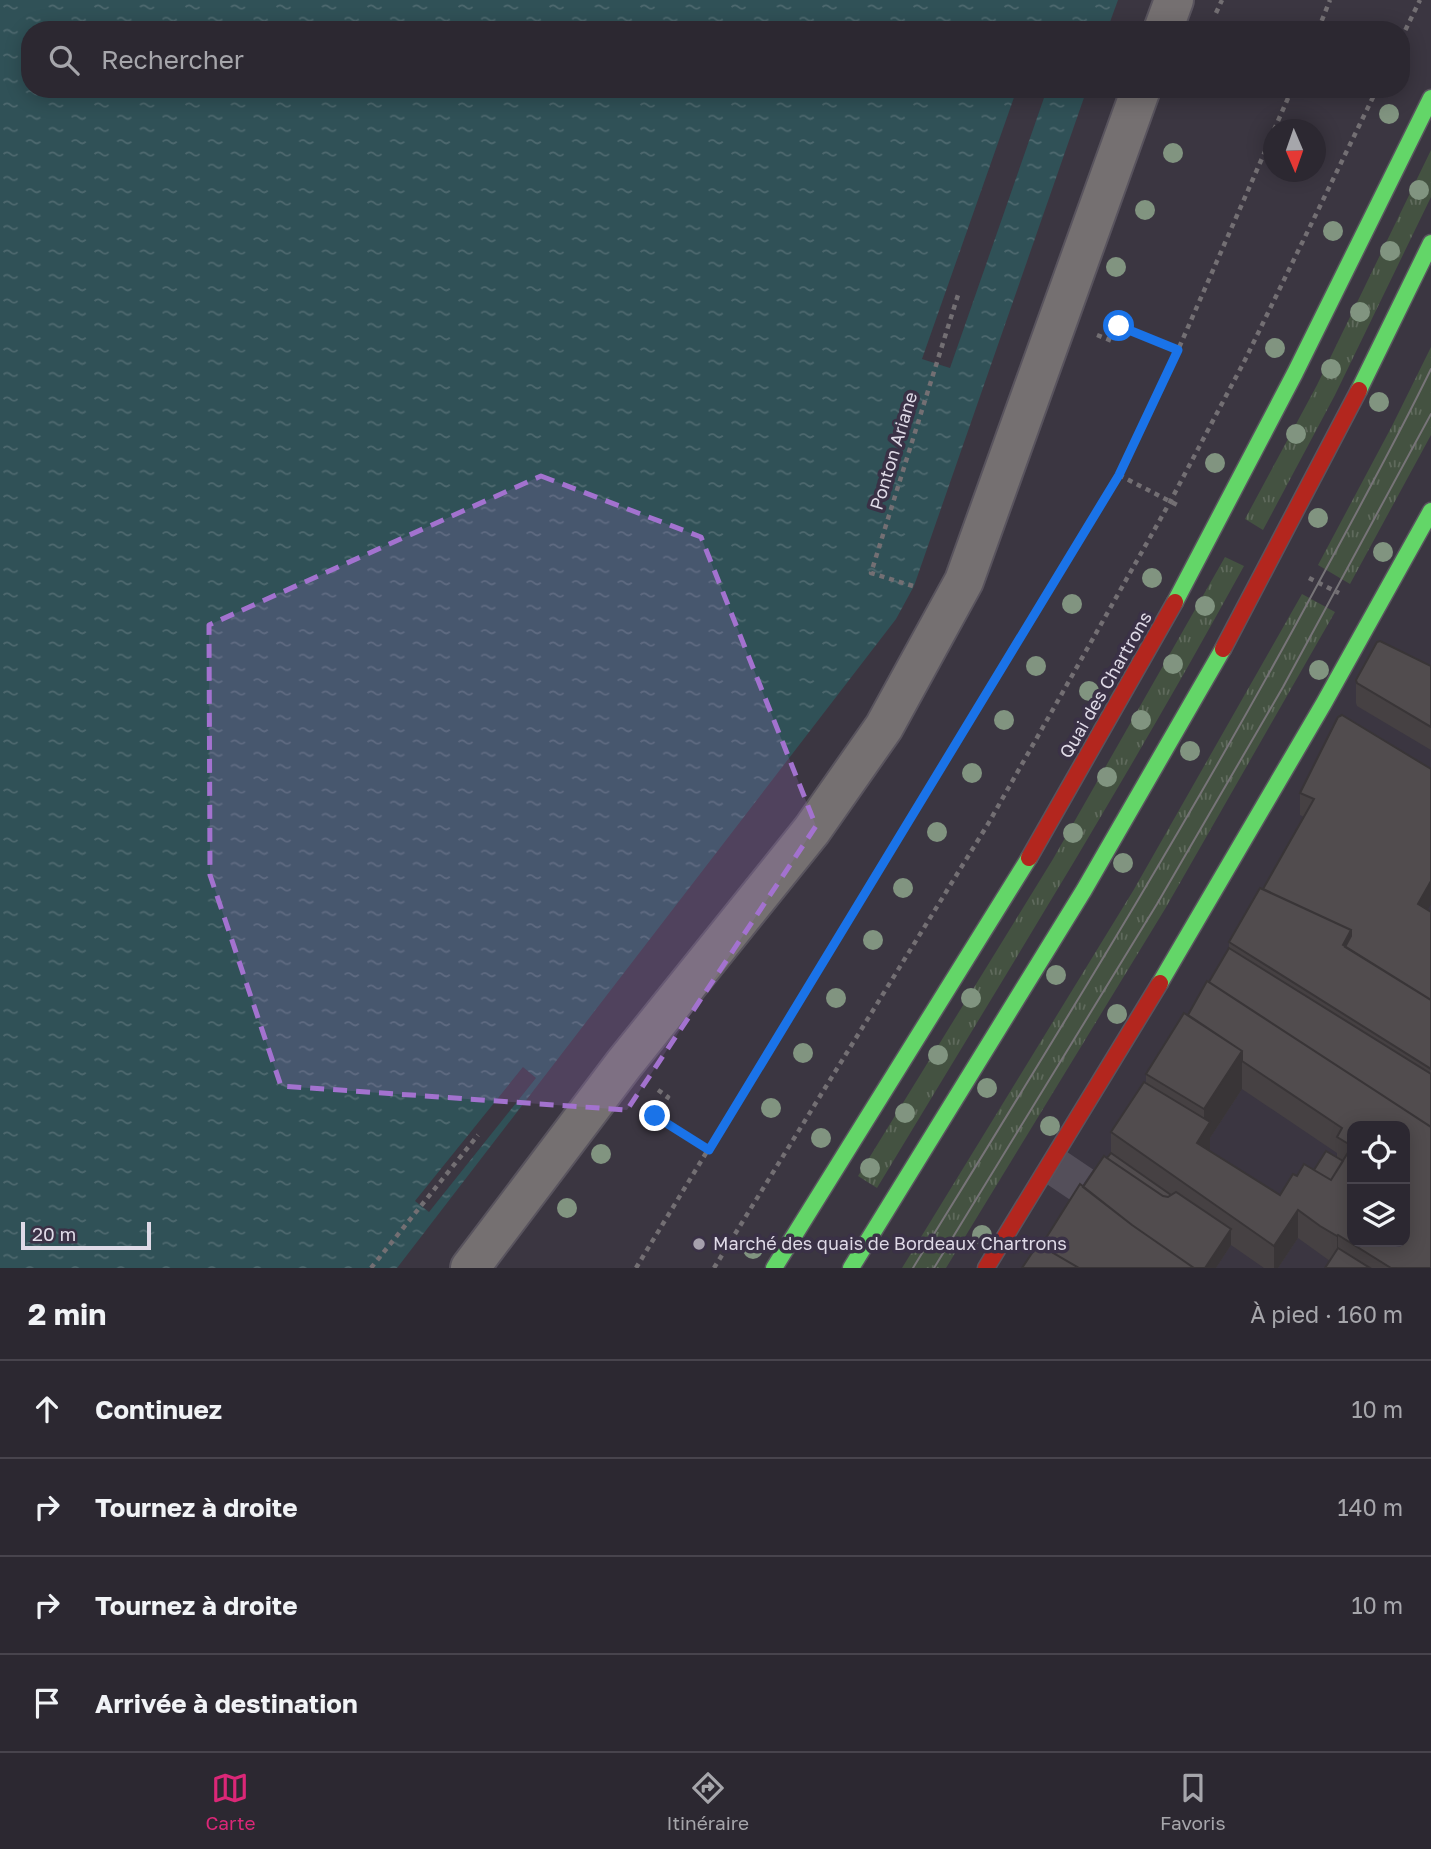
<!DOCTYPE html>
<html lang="fr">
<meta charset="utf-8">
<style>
body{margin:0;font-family:"Golos Text",sans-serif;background:#38343d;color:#f1f3f6}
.controls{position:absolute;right:21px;bottom:21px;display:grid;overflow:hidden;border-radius:14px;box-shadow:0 4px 18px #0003}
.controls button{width:63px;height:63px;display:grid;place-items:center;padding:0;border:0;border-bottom:2px solid #48444d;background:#2c2831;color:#f1f3f6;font:35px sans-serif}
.compass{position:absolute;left:1263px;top:119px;width:63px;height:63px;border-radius:50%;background:#2c2831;box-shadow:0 4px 18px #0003;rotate:178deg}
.scale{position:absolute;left:21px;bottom:18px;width:130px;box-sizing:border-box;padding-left:7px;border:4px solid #dfdae7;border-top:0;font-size:19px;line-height:24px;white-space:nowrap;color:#dfdae7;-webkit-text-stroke:5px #3a3146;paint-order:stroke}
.stop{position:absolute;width:21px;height:21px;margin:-16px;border:5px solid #1a73e8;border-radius:50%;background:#fff}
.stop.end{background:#1a73e8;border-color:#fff;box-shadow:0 2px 7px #0008}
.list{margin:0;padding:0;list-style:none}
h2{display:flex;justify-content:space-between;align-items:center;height:91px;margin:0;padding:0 28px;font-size:30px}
h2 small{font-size:23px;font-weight:400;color:#a6a6ab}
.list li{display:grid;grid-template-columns:46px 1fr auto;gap:21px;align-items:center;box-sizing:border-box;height:98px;padding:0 28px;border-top:2px solid #48444d}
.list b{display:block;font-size:26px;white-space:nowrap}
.list em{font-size:23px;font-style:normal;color:#a6a6ab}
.icon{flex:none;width:38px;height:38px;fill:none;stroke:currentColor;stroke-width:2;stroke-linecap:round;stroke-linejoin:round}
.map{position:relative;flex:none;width:1431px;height:1268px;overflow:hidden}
.search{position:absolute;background:#2c2831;box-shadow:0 4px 18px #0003;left:21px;right:21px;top:21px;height:77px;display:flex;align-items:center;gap:18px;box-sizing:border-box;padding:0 24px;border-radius:28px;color:#a6a6ab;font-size:26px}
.sheet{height:483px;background:#2c2831}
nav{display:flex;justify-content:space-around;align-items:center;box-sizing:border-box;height:98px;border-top:2px solid #48444d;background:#2c2831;font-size:19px;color:#a6a6ab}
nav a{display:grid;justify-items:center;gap:4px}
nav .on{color:#db2777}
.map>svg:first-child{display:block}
</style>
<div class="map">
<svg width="1431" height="1268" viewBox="0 0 1431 1268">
<defs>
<pattern id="grass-tufts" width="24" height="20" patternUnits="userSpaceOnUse" patternTransform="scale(1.75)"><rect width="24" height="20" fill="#445241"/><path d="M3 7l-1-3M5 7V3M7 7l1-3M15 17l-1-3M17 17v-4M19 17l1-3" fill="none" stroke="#5f6a5c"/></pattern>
<pattern id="water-ripples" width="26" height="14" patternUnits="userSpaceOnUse" patternTransform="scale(1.75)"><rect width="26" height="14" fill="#305157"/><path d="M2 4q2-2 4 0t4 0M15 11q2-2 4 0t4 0" fill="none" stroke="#4e696f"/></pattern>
</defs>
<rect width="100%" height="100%" fill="#3b3641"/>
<!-- grass -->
<path fill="url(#grass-tufts)" d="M1431,150V197L1335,395L1263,530L1245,519L1317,385Z
M1431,347V435L1350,584L1318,565L1392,426Z
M1225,557L1244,566C1128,778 1001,982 877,1188L858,1176L1053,859Z
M1302,594L1335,612L1165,909L946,1268H902L1133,891Z"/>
<!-- water -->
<path fill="url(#water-ripples)" d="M0,0H1118L1107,30H30V89H1087L914,586L896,619L397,1268H0Z"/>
<!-- pier -->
<path fill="#3b3641" d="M1017,89H1036L1046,92L950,368L922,359Z
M523,1067L536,1078L429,1212L415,1201Z"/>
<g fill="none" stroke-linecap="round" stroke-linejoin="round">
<!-- street-tunnel -->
<path stroke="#544f5a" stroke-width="38" stroke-dasharray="38 19" stroke-linecap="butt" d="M1051,1164L1205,1268"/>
<!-- street casing -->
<g stroke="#59545e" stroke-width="42">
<path id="street" d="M1163,30L1174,0
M470,1268L624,1064L812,830L884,727L964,581L1141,89"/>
</g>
<!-- fast casing -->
<g stroke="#59545e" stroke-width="19">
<path id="fast" d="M1359,390L1431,243
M1175,602L1295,373L1431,98
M1160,983L1324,703L1431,511
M774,1268L1029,858
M851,1268L1084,890L1223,649"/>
</g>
<!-- jam casing -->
<g stroke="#59545e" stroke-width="19">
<path id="jam" d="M1223,649L1359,390
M1029,858L1175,602
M986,1268L1160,983"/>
</g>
<!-- path -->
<path stroke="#736f73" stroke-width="4.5" stroke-dasharray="5 5" stroke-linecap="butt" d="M1216,13L1222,0
M1318,30L1330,0
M1401,39L1420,0
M1274,130L1292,89
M1097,335L1112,341L1119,326L1178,350
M1119,475L1179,506
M1309,578L1339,593
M913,586L871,573L958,295
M658,1090L668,1097L655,1116L709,1150
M371,1268L478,1135
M636,1268L1119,475L1178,350L1274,131
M714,1268L988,824L1060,697L1170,502L1245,360L1377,89"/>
<!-- street -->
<use href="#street" stroke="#757071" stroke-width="38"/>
<!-- fast -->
<use href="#fast" stroke="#63d668" stroke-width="16"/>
<!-- jam -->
<use href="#jam" stroke="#b3261e" stroke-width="16"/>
<!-- tram -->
<path stroke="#777478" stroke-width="2" d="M913,1268C1053,1041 1194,815 1320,580C1358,510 1396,441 1431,369
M934,1268L1157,904L1283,687L1431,414"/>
</g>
<!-- trees -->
<g fill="#819480">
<circle cx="1389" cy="114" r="10"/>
<circle cx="1173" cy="153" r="10"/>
<circle cx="1419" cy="190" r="10"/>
<circle cx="1145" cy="210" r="10"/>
<circle cx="1333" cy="231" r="10"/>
<circle cx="1390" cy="251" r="10"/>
<circle cx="1116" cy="267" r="10"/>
<circle cx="1360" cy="312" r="10"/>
<circle cx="1275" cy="348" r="10"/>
<circle cx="1331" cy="369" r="10"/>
<circle cx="1379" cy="402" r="10"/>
<circle cx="1296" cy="434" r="10"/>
<circle cx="1215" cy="463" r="10"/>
<circle cx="1318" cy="518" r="10"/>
<circle cx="1383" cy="552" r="10"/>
<circle cx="1152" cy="578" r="10"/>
<circle cx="1072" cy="604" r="10"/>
<circle cx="1205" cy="606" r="10"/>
<circle cx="1173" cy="664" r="10"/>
<circle cx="1036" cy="666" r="10"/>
<circle cx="1319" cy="670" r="10"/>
<circle cx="1089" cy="691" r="10"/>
<circle cx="1004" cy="720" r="10"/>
<circle cx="1141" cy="720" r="10"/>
<circle cx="1190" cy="751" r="10"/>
<circle cx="972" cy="773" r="10"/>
<circle cx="1107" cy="777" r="10"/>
<circle cx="937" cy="832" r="10"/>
<circle cx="1073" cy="833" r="10"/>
<circle cx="1123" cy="863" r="10"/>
<circle cx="903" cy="888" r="10"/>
<circle cx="873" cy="940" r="10"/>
<circle cx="1056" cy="975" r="10"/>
<circle cx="836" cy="998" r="10"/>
<circle cx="971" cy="998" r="10"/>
<circle cx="1117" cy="1014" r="10"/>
<circle cx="803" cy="1053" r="10"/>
<circle cx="938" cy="1055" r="10"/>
<circle cx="987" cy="1088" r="10"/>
<circle cx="771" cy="1108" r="10"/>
<circle cx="905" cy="1113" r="10"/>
<circle cx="1050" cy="1126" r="10"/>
<circle cx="821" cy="1138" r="10"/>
<circle cx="601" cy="1154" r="10"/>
<circle cx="870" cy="1168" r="10"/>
<circle cx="567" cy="1208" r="10"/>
<circle cx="982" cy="1235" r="10"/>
<circle cx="753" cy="1249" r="10"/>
</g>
<!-- wall -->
<path fill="#464143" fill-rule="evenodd" d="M1431,666V750L1357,706L1356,703V680Z
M1338,717L1428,910L1431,912V1268H1325L1330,1261L1298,1238L1278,1268H1264L1231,1245L1216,1268H1022L1041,1246L1083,1187L1111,1153V1132L1146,1083V1074L1188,1015L1209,982L1229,948V942L1263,889L1304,817L1300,815V793ZM1242,1089L1337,1153V1157L1314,1170L1297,1176L1280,1195L1210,1151V1138Z"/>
<!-- shaded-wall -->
<path fill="#393537" d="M1431,881V904L1418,927V904Z
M1351,930V956L1343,945Z
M1242,1051V1089L1210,1138V1151L1197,1143L1204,1132V1109Z
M1298,1210V1238L1278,1268H1274V1246Z
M1231,1229V1245L1216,1268H1205Z
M1338,1235V1264L1337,1265V1236Z"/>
<!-- building -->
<path fill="#514c4e" stroke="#393537" stroke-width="2" fill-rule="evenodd" d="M1380,641L1431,666V727L1357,683L1356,680L1377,642Z
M1342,715L1431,769V881L1418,904L1431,912V1000L1345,947L1351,936V930L1263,889L1314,799L1300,793L1338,717Z
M1260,888L1351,930L1343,945L1431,1000V1069L1229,942Z
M1229,948L1431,1074V1127L1209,982Z
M1207,981L1431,1127V1268H1391L1338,1235L1337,1236L1320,1226L1298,1210L1274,1246L1111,1132L1144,1082L1210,1122L1197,1143L1280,1195L1293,1174L1297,1176L1304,1164L1331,1180L1352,1146L1337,1137L1342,1128L1242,1061V1051L1188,1015ZM1352,1126H1405V1242H1352Z
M1184,1013L1242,1051L1204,1109L1146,1074Z
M1326,1151L1343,1161L1331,1180L1314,1170Z
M1111,1153L1171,1195L1168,1197L1163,1196L1107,1158Z
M1104,1156L1163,1196L1168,1197L1176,1192L1231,1229L1205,1268H1194L1132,1225L1083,1187Z
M1080,1184L1132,1225L1194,1268H1079L1041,1246Z
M1038,1244L1079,1268H1022Z
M1338,1248L1370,1268H1325Z"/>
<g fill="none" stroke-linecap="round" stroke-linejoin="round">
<!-- route -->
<path stroke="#1a73e8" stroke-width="9" d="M655,1116L709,1150L1119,475L1178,350L1119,326"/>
</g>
<!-- marked area -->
<path fill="#a372cf" fill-opacity="0.2" stroke="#a372cf" stroke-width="5" stroke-dasharray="14 9" stroke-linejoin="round" d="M541,476L701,537L816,826L627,1110L281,1086L210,875L209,625Z"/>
<!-- markers -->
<circle fill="#a6a1ad" stroke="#3a3146" stroke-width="2.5" cx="699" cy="1244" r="7"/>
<g text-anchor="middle" stroke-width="7" stroke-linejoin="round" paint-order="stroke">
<!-- street labels -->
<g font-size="18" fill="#dfdae7" stroke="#3a3146">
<text transform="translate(894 451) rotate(-73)" y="6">Ponton Ariane</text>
<text transform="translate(1106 685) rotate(-60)" y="6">Quai des Chartrons</text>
</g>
<!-- poi labels -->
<g font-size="18" fill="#dfdae7" stroke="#3a3146" text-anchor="start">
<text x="713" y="1250">Marché des quais de Bordeaux Chartrons</text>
</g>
</g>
</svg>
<div class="controls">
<button><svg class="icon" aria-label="locate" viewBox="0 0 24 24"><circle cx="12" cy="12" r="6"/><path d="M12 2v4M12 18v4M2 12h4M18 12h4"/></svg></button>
<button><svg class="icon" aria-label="layers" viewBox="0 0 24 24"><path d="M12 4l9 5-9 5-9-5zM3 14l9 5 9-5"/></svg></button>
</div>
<svg class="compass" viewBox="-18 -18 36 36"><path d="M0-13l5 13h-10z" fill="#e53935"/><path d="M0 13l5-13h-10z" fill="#a6a6ab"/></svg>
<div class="scale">20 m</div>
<div class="stop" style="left:1119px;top:326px"></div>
<div class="stop end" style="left:655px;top:1116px"></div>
<div class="search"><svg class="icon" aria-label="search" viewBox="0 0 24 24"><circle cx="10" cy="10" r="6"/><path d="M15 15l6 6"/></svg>Rechercher</div>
</div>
<section class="sheet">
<h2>2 min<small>À pied · 160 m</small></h2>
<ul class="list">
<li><svg class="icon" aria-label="ahead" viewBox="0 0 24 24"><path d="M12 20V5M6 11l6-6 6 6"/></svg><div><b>Continuez</b></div><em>10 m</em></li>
<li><svg class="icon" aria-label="right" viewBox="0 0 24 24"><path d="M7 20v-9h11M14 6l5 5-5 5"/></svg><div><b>Tournez à droite</b></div><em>140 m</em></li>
<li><svg class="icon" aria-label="right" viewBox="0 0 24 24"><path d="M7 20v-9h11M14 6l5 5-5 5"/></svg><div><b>Tournez à droite</b></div><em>10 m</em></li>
<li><svg class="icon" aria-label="arrive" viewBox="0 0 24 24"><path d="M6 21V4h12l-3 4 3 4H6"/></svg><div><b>Arrivée à destination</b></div></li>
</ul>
</section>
<nav>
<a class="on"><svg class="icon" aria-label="map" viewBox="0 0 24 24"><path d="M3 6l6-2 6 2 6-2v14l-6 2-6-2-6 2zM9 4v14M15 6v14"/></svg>Carte</a>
<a><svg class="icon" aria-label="directions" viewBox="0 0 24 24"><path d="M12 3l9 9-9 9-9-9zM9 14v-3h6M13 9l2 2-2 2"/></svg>Itinéraire</a>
<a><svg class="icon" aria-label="saved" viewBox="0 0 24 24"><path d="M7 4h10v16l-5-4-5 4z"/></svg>Favoris</a>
</nav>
